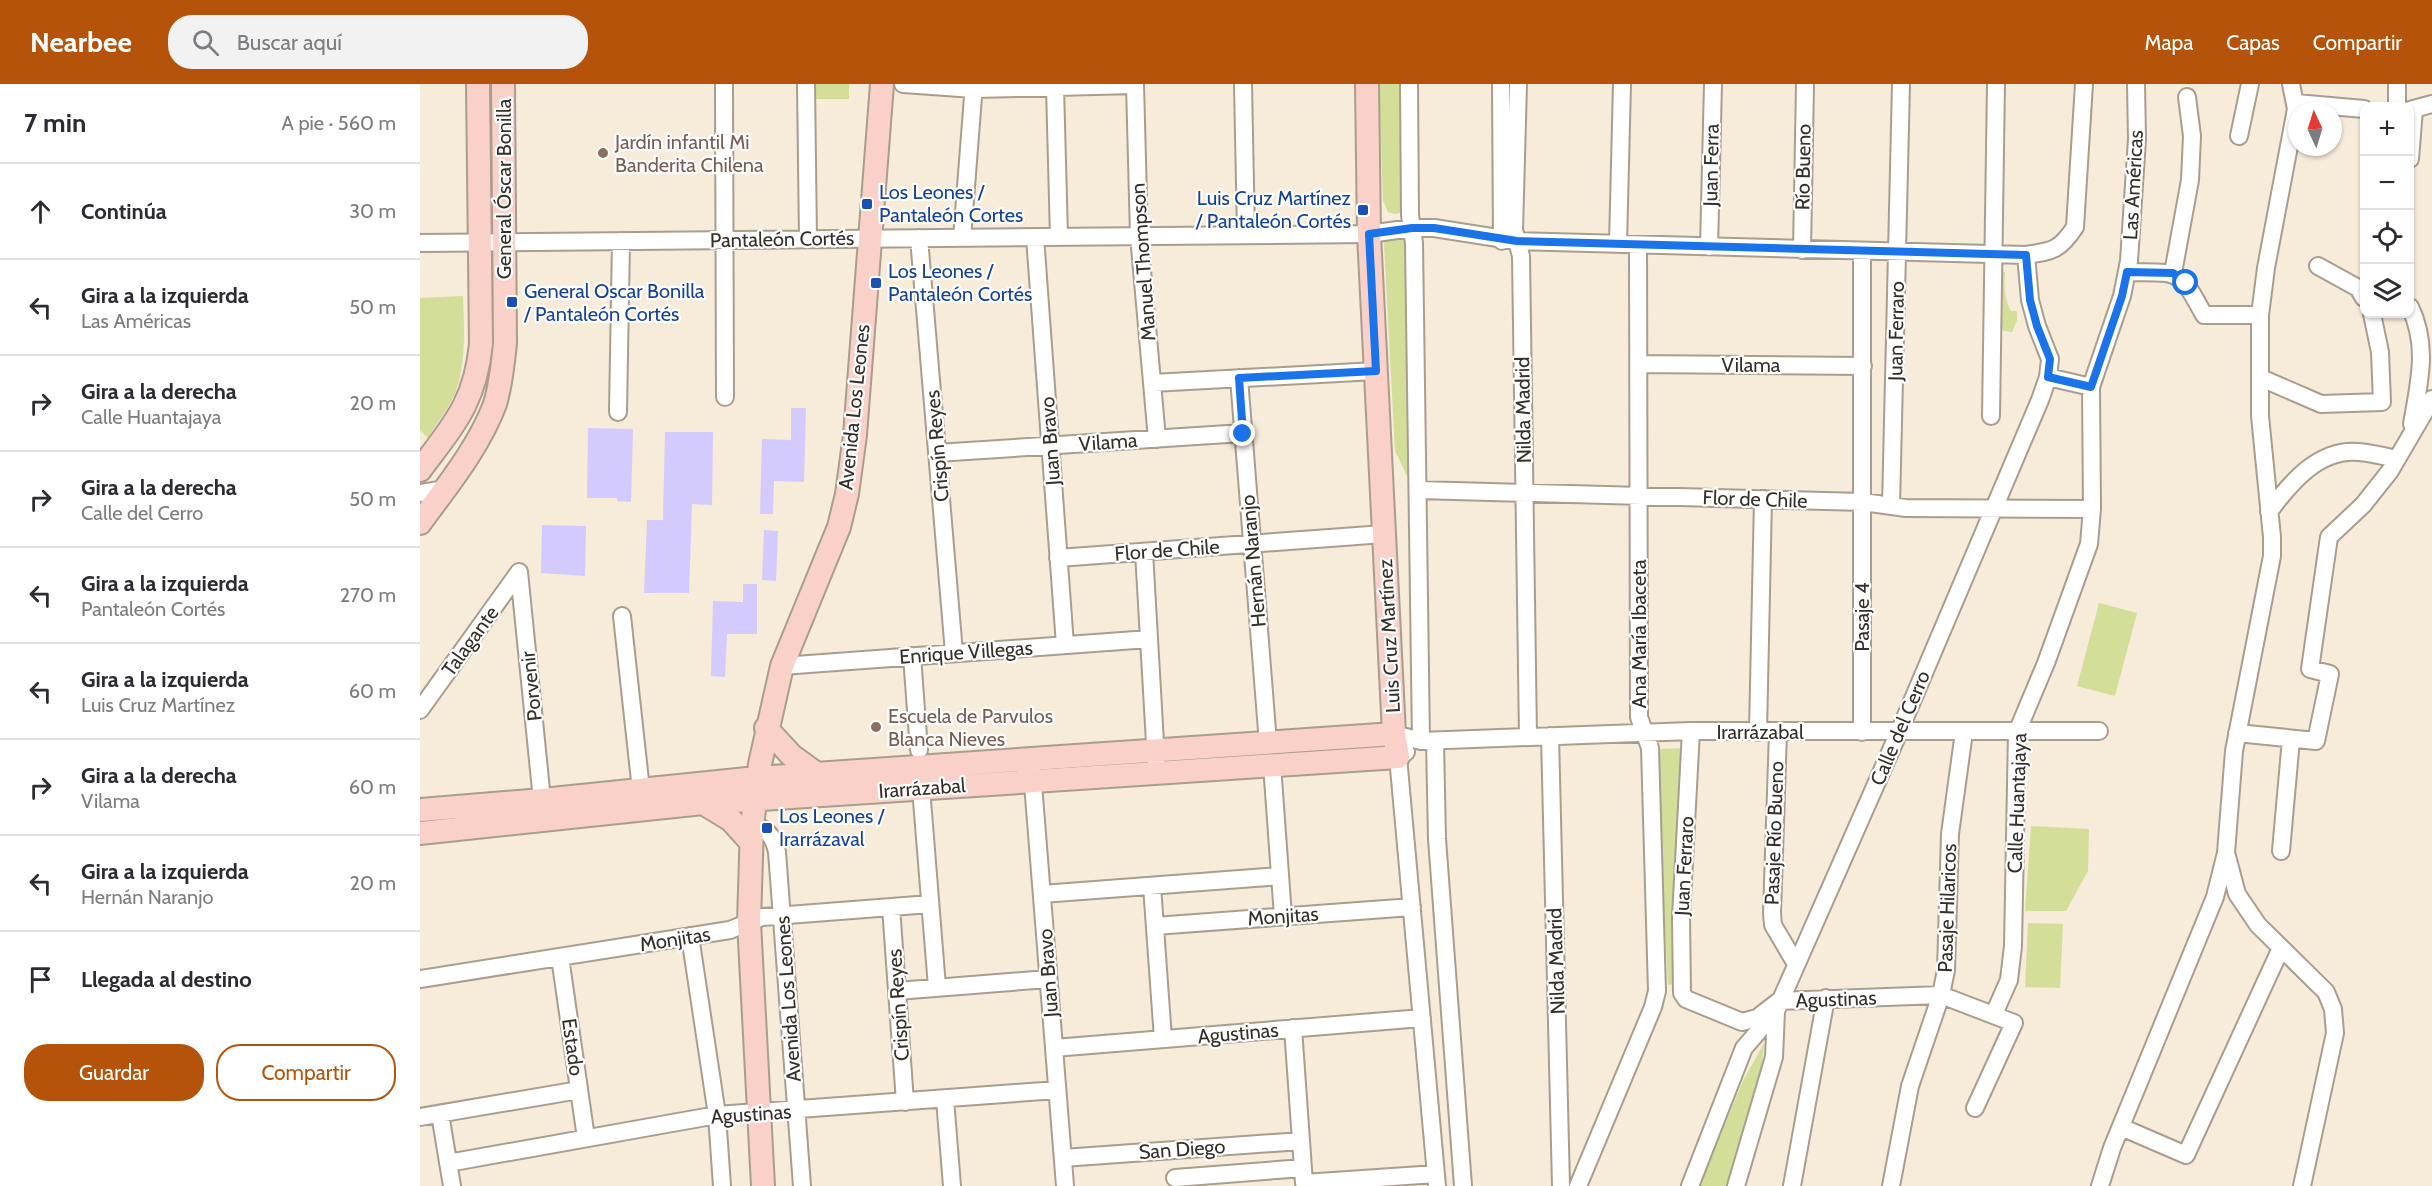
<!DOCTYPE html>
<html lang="es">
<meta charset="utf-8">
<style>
body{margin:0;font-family:Cabin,sans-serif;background:#f2f2f3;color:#2b2b33}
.controls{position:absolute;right:18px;top:18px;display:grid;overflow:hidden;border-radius:12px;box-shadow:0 2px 4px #0004}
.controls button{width:54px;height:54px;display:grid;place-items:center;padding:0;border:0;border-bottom:2px solid #e1e1e2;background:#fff;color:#2b2b33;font:30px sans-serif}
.compass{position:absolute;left:1868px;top:18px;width:54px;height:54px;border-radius:50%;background:#fff;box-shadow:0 2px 4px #0004;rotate:356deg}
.stop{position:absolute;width:18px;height:18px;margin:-14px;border:4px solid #1a73e8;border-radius:50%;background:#fff}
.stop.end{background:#1a73e8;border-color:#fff;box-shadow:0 2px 6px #0008}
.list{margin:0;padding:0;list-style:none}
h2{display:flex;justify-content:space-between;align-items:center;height:78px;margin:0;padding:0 24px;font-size:26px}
h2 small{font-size:20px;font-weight:400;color:#7c7c81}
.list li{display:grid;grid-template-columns:39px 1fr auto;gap:18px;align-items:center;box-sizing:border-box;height:96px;padding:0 24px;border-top:2px solid #e1e1e2}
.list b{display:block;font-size:22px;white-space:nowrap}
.list p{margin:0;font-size:20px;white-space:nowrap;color:#7c7c81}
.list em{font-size:20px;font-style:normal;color:#7c7c81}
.actions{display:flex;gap:12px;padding:18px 24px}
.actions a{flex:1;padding:14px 0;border:2px solid #b45309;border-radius:24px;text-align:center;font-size:21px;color:#b45309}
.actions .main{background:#b45309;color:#fff}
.icon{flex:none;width:33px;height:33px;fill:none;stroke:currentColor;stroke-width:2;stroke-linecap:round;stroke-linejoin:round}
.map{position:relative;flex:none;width:2012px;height:1102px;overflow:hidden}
header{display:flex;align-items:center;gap:36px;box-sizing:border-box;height:84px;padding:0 30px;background:#b45309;color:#fff}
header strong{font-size:28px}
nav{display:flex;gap:33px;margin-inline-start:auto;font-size:21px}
.search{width:420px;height:54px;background:#f2f2f3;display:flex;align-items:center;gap:15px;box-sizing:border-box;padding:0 21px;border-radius:24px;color:#7c7c81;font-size:22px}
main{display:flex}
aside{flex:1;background:#fff}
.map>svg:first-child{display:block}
</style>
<header>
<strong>Nearbee</strong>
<div class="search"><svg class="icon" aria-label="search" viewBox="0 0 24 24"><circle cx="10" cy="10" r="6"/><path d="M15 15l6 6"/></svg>Buscar aquí</div>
<nav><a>Mapa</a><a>Capas</a><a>Compartir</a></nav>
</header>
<main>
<aside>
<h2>7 min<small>A pie · 560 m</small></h2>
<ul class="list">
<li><svg class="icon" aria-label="ahead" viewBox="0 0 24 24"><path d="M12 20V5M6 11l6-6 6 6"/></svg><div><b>Continúa</b></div><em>30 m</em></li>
<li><svg class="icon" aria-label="left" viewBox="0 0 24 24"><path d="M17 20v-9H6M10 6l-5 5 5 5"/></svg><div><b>Gira a la izquierda</b><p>Las Américas</p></div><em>50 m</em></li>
<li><svg class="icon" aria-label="right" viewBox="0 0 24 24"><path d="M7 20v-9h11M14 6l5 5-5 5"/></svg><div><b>Gira a la derecha</b><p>Calle Huantajaya</p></div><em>20 m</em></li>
<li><svg class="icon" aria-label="right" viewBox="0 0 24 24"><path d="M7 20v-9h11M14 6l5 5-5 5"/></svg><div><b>Gira a la derecha</b><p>Calle del Cerro</p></div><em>50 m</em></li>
<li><svg class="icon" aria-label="left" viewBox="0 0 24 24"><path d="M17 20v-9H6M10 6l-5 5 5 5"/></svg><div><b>Gira a la izquierda</b><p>Pantaleón Cortés</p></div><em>270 m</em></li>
<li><svg class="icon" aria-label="left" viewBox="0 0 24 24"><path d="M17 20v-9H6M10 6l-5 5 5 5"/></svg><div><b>Gira a la izquierda</b><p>Luis Cruz Martínez</p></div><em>60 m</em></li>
<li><svg class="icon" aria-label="right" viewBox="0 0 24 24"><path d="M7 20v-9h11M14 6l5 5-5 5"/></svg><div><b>Gira a la derecha</b><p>Vilama</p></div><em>60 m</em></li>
<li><svg class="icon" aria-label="left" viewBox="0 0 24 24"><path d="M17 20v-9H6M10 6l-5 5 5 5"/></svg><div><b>Gira a la izquierda</b><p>Hernán Naranjo</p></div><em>20 m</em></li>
<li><svg class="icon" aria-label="arrive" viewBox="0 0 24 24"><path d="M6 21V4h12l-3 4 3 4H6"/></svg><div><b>Llegada al destino</b></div></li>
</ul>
<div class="actions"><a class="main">Guardar</a><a>Compartir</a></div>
</aside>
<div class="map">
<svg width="2012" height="1102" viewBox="0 0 2012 1102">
<rect width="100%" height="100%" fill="#f7ebda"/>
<!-- green -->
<path fill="#d3de99" d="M392,0H429V15H392Z
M959,0H981L983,128L975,130L968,128L963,116Z
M982,148L986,156L988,394L975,367L964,160L967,153Z
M1579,188H1585C1584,201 1584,215 1591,227H1597V236L1592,248L1578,246Z
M43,212C44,244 47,284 33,314C26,328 15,341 8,354L0,346V214Z
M1679,519L1717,529L1695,612L1657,602Z
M1262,664L1253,900L1248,901L1239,728L1240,665Z
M1611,742L1669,745L1668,787L1646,827H1605Z
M1608,839L1643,840L1640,904L1605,903Z
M1344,959L1342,980L1307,1102H1279L1323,997Z"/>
<!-- building -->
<path fill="#d3cbfe" d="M371,324H386L384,398L354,397L353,430H340L342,355L371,356Z
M168,344L213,345L211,418L197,417V414H167Z
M245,348H293L292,421L272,420L269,509H224L227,436H243Z
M122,441L166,442L165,492L121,489Z
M344,446L358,447L356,497L342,496Z
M323,500H337V550H307L305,593L291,592L293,517L323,518Z"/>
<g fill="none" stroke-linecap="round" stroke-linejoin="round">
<!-- street casing -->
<g stroke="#a99d8e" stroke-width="20">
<path id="street" d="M304,0L305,313
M386,0L388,155
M483,0L554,5L715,1
M715,0L719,152L737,355
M823,0L826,151
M989,0L990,131L994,159L1001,657
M1081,0L1082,157
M1098,0L1094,146L1101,172L1108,653
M1977,0V22
M635,3L639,153
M1876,19L1944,25
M1990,26L2012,20
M1819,52L1830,0
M1990,75L1994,25
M615,153L645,561
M499,154L534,569
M542,154L554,0
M0,159L949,150L992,144H1014L1097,157L1606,171C1633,167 1640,166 1655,143L1664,0
M1198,160L1202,0
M1289,163L1293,0
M1382,166L1385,0
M1898,182L1938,204L1944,214
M1707,188C1760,189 1758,183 1784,231H1840
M1753,189L1770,96L1772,52L1767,13
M1990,223C2009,262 1999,299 1992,340
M1219,280L1443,282
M819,294L848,659
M1841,294L1901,320L1962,318L1960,268L1952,230
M732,299L956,287
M1671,303L1702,212L1709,177L1717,55L1716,0
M198,328L201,157
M1571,332L1576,0
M517,369L823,349
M998,406L1443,418L1486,424L1672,425
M0,409L25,405
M1471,422L1481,0
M1849,428C1870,399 1899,364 1939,368C1951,369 1964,372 1976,375
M724,468L736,676
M638,474L964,450
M99,488L122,716
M202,532L221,706
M492,572L499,666
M362,582L729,555
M0,626L99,488
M1271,647L1261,833L1262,909L1266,915L1322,938L1337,934L1359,917L1521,911L1594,939L1555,1024
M1338,648L1343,415
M1358,648L1352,829L1353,841L1376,880
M1442,648V167
M1817,649L1896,657L1910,590L1890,585L1909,453L1943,421L1970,387L2012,315
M974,650L1001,657L1271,647H1679
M1130,652L1141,1102
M1015,657L1017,755L1043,1102
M986,668L978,673L1017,1102
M852,681L863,832
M612,687L645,1102
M501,704L517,903
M332,741C347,744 354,753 357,768L382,1102
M1861,767L1871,655
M1807,772L1817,810L1838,841L1906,908L1913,925L1915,949L1882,1102
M732,802L743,955
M622,810L860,792
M471,823L485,1018
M735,842L992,823
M270,852L297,1031L302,1102
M140,873L166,1054
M0,895L310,846L342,833L510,820
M477,907L628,895
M1574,930L1589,896L1593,862L1597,648L1626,579L1669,460L1672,425L1671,303L1628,293
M873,944L884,1099L1016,1090
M634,964L1002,934
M525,1015L532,1102
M20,1030L32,1102
M0,1033L159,1006
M1701,1043L1766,1071L1861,864
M643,1074L881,1057
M28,1079L297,1031L637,1006
M755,1094L883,1084
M1158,1102L1233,923L1237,907L1230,664L1219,633L1218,161
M1270,1102L1324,964L1356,927L1479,648L1620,316L1628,293L1630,275L1617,242L1610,216L1606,171
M1316,1102L1354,973L1356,927
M1372,1102L1406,914
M1471,1102L1490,1002L1521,911L1526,886L1530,750L1544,648
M1680,1102L1692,1064L1795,813L1806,769L1814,667L1852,472V453L1840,332V231L1846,184L1876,25L1871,0"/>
</g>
<!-- secondary casing -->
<g stroke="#a99d8e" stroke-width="26">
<path id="secondary" d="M0,386C34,340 55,319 61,260L58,0
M0,439C27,402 59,363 75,320C81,300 83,280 85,259L83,0
M346,644L372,672L397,690
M283,719L311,736L330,757
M0,726L122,716L337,694L974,650
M0,749L283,719L978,673L974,650L949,150L947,0
M343,1102L329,838L332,741L340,680L362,582L419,443L427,410L435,351L462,0"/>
</g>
<!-- street -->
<use href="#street" stroke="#fff" stroke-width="16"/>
<!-- secondary -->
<use href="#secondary" stroke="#fad1c8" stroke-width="22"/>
</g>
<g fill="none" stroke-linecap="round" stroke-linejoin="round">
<!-- route -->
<path stroke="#1a73e8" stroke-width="8" d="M823,350L819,294L956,287L949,150L992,144H1014L1097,157L1606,171L1610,216L1617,242L1630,275L1628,293L1671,303L1702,212L1707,188L1753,189L1766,199"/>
</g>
<!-- markers -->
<g fill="#8d6e63" stroke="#fff" stroke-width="2">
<circle cx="183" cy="69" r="6"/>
<circle cx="456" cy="643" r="6"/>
</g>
<g fill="#1a4fb4" stroke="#fff" stroke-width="2">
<rect x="441" y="114" width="12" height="12" rx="3"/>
<rect x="937" y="120" width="12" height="12" rx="3"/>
<rect x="450" y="193" width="12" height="12" rx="3"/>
<rect x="86" y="212" width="12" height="12" rx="3"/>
<rect x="341" y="738" width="12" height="12" rx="3"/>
</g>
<g text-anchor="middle" stroke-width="4.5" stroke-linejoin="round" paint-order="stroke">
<!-- education labels -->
<g font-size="20" fill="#785e54" stroke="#fff" text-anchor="start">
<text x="195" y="65">Jardín infantil Mi<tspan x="195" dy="23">Banderita Chilena</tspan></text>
<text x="468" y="639">Escuela de Parvulos<tspan x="468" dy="23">Blanca Nieves</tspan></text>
</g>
<!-- street labels -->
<g font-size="20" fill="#342f29" stroke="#fff">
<text transform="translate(1291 81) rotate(-89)" y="7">Juan Ferra</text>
<text transform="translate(1383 83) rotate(-89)" y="7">Río Bueno</text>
<text transform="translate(1713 101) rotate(-87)" y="7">Las Américas</text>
<text transform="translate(84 105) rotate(-90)" y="7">General Óscar Bonilla</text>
<text transform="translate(362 155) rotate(-1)" y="7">Pantaleón Cortés</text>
<text transform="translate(723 178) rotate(-94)" y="7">Manuel Thompson</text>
<text transform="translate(1476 247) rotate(-89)" y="7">Juan Ferraro</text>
<text x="1331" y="288">Vilama</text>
<text transform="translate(434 323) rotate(-84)" y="7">Avenida Los Leones</text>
<text transform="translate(1103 326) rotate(-91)" y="7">Nilda Madrid</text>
<text transform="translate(630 357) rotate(-94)" y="7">Juan Bravo</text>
<text transform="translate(688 358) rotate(-4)" y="7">Vilama</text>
<text transform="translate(517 362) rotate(-95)" y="7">Crispín Reyes</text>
<text transform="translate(1335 415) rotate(2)" y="7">Flor de Chile</text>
<text transform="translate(747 466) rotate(-4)" y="7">Flor de Chile</text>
<text transform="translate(833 477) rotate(-95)" y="7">Hernán Naranjo</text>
<text transform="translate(1442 533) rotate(-90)" y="7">Pasaje 4</text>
<text transform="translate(1219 550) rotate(-90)" y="7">Ana María Ibaceta</text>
<text transform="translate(969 552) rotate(-93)" y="7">Luis Cruz Martínez</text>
<text transform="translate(50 557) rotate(-54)" y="7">Talagante</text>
<text transform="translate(546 568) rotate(-4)" y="7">Enrique Villegas</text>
<text transform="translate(111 602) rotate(-96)" y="7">Porvenir</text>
<text transform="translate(1480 644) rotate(-67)" y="7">Calle del Cerro</text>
<text x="1340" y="655">Irarrázabal</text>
<text transform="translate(502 704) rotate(-4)" y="7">Irarrázabal</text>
<text transform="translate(1597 719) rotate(-88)" y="7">Calle Huantajaya</text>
<text transform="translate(1354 749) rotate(-88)" y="7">Pasaje Río Bueno</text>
<text transform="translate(1264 782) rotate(-87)" y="7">Juan Ferraro</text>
<text transform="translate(1527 824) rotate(-88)" y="7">Pasaje Hilaricos</text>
<text transform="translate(863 832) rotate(-4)" y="7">Monjitas</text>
<text transform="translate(255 855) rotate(-9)" y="7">Monjitas</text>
<text transform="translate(1136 877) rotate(-92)" y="7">Nilda Madrid</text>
<text transform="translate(628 889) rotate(-94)" y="7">Juan Bravo</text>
<text transform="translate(368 915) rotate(-94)" y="7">Avenida Los Leones</text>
<text transform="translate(1416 915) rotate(-2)" y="7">Agustinas</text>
<text transform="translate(478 921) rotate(-94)" y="7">Crispín Reyes</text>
<text transform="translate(818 949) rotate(-5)" y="7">Agustinas</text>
<text transform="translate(153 963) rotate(82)" y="7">Estado</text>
<text transform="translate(331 1030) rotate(-4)" y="7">Agustinas</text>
<text transform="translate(762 1065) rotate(-4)" y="7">San Diego</text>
</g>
<!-- transit labels -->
<g font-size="20" fill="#164399" stroke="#fff" text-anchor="start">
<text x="459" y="115">Los Leones /<tspan x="459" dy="23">Pantaleón Cortes</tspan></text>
<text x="931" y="121" text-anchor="end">Luis Cruz Martínez<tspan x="931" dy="23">/ Pantaleón Cortés</tspan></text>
<text x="468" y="194">Los Leones /<tspan x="468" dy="23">Pantaleón Cortés</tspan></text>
<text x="104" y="214">General Oscar Bonilla<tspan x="104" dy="23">/ Pantaleón Cortés</tspan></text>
<text x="359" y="739">Los Leones /<tspan x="359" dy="23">Irarrázaval</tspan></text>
</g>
</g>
</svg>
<div class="controls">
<button>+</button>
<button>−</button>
<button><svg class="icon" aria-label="locate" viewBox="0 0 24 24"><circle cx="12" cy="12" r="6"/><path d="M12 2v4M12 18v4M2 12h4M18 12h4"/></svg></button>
<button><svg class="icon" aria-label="layers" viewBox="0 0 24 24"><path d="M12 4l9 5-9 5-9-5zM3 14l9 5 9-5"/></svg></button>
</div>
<svg class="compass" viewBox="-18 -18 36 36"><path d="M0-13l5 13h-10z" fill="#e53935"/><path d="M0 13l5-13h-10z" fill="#7c7c81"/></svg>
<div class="stop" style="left:1766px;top:199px"></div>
<div class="stop end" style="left:823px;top:350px"></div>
</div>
</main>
